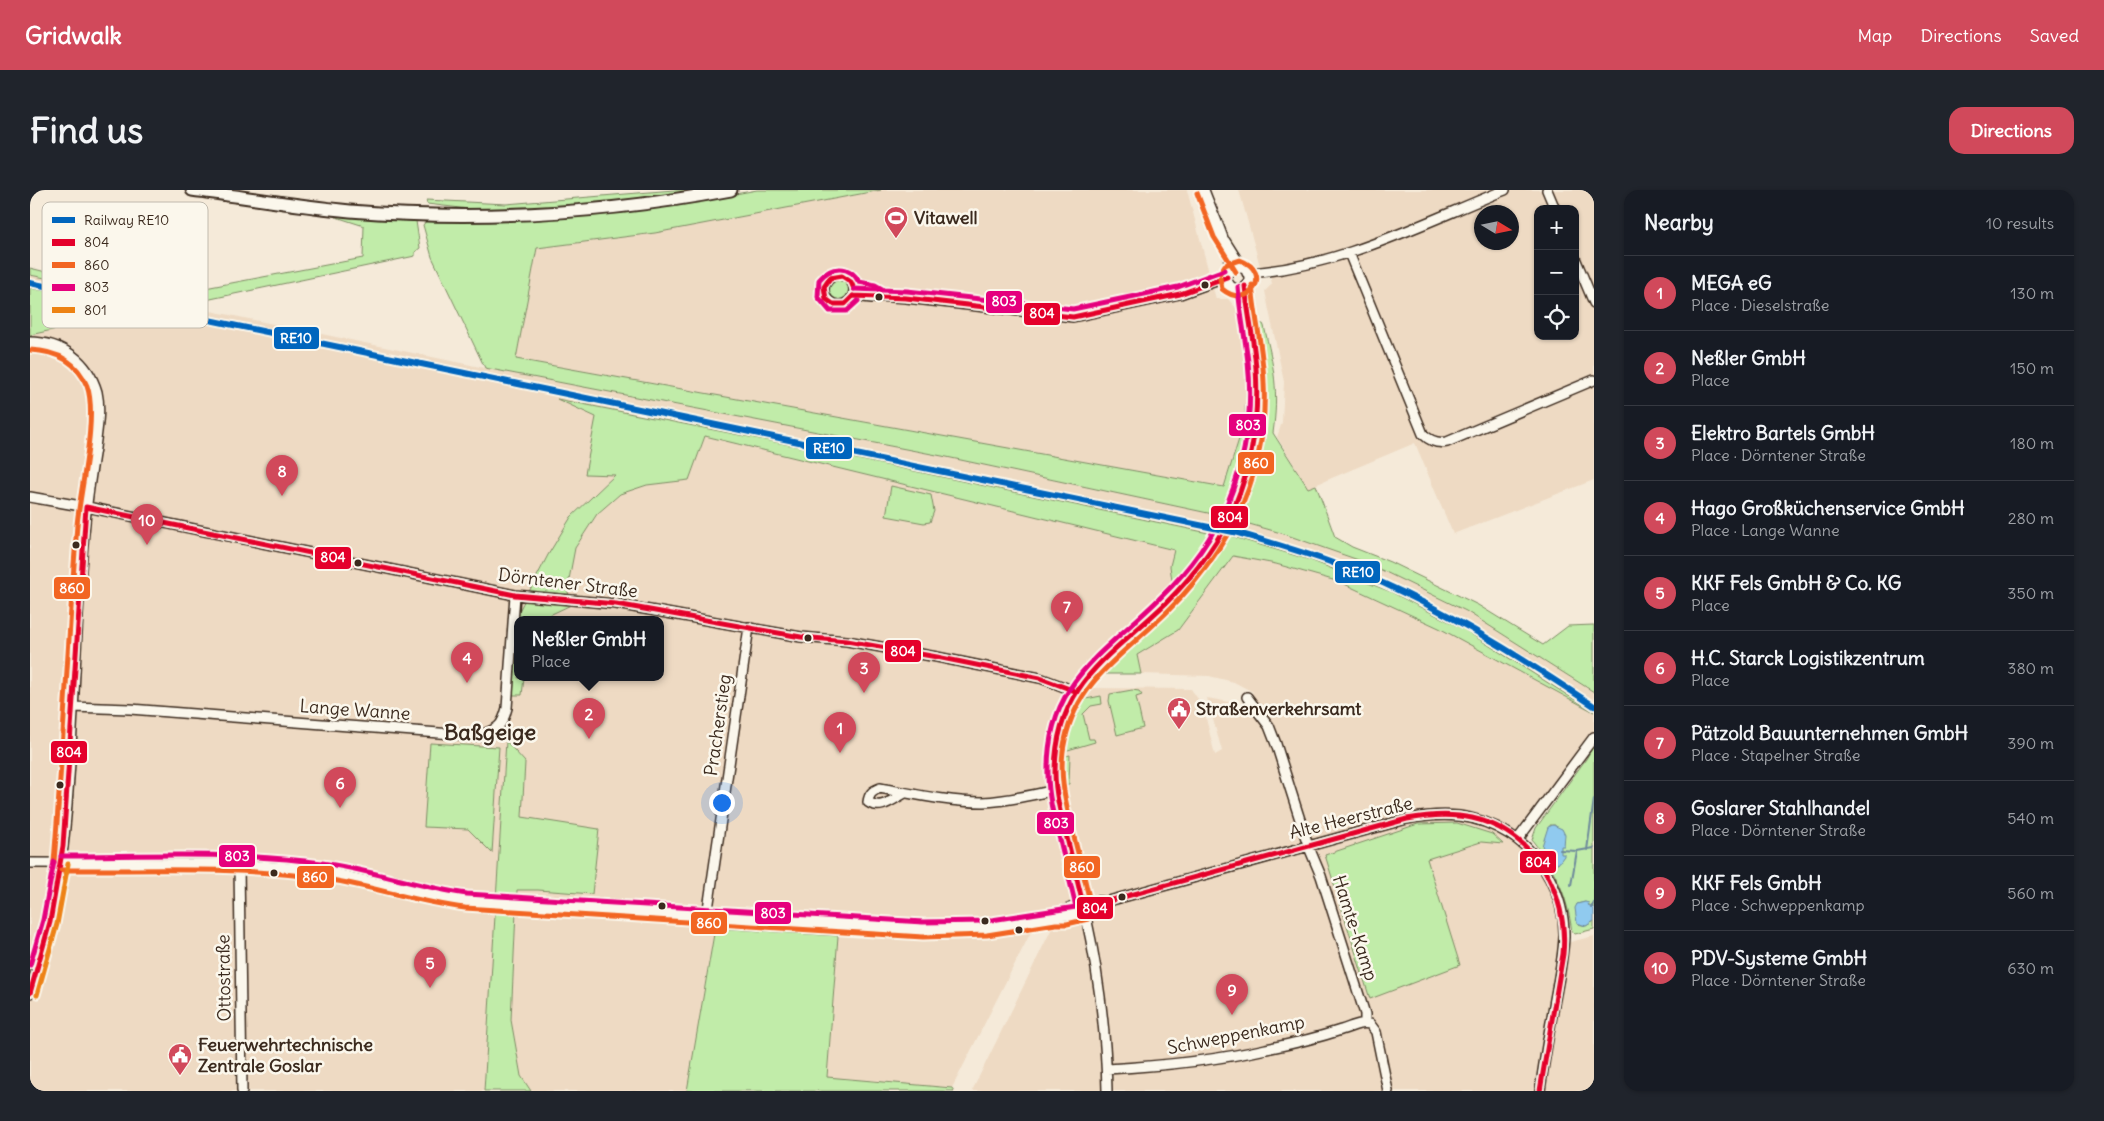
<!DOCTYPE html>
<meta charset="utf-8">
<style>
body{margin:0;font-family:Delius,sans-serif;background:#20242c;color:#f1f3f6}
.controls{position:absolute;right:15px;top:15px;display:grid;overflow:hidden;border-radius:10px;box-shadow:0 1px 4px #0004}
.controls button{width:45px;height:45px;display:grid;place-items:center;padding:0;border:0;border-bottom:1px solid #363941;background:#171b24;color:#f1f3f6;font:25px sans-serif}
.compass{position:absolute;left:1444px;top:15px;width:45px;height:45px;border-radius:50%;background:#171b24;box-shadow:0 1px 4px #0004;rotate:100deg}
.you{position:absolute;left:691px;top:612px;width:18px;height:18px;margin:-12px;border:4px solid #fff;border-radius:50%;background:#1a73e8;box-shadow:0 0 0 8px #1a73e833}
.badge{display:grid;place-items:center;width:32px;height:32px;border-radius:50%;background:#d1495b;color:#fff;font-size:16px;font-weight:700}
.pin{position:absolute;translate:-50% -41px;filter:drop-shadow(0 1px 2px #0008)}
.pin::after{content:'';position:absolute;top:26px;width:18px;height:15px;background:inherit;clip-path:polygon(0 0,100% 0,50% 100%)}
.popup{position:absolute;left:484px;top:426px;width:150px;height:65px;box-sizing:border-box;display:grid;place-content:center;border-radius:10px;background:#171b24;filter:drop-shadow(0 1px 4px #0005);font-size:16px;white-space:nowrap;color:#9ea1a6}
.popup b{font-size:19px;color:#f1f3f6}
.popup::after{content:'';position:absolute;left:50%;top:100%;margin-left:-10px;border:10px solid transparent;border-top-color:#171b24}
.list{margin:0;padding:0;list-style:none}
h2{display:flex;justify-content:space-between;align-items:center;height:65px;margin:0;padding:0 20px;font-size:21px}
h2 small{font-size:16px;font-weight:400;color:#9ea1a6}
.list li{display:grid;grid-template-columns:32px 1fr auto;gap:15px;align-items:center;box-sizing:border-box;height:75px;padding:0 20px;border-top:1px solid #363941}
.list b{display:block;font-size:19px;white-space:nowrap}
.list p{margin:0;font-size:16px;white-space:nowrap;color:#9ea1a6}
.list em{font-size:16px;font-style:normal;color:#9ea1a6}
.icon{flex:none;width:28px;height:28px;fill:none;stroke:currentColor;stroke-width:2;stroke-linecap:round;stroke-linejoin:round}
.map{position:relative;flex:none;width:1564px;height:901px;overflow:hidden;border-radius:15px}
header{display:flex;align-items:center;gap:30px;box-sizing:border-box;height:70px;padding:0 25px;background:#d1495b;color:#fff}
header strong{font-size:24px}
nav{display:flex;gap:28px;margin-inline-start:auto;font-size:18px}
.intro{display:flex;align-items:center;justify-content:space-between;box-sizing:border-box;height:120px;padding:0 30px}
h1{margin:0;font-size:35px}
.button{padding:12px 22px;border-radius:15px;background:#d1495b;color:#fff;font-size:18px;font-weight:700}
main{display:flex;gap:30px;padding:0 30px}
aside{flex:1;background:#171b24;border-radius:15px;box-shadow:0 1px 4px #0004}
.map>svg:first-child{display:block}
</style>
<header>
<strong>Gridwalk</strong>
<nav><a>Map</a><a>Directions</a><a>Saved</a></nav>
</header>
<div class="intro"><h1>Find us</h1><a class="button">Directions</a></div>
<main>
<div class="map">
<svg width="1564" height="901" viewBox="0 0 1564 901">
<rect width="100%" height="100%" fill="#f5ead9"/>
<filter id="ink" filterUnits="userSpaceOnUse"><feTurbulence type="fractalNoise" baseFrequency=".02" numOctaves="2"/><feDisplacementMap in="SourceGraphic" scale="10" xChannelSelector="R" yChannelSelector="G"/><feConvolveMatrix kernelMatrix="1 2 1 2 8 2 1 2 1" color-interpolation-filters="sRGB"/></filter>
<g filter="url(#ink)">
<!-- built -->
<path fill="#eedac3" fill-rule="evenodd" d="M851,0H1157L1186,109H1198L1206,118L1218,189L1214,233L1194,297L486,169L507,58L625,43Z
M1209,0H1564V290L1423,344L1385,253L1278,298L1247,247L1252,232L1254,192L1235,101L1242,94L1238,75L1230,76ZM1508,19H1545V146H1508ZM1452,22H1482V52H1452Z
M0,85L152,115L455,178L912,266L1192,326L1183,344L765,256L530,209L566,227L586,285L541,327L488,423L482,505H492L494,488H630V430H509L542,414L537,400L545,358L567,324L590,304L617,295L659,290L675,246L1144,360L1140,376L1143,398L1068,466L1047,491L1058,498L1161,499L1173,516L1185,565L1192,561L1177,508L1215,515L1223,502L1204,492L1179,486L1111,484L1107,465L1148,440L1203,366L1246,374L1310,392L1409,438L1433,439L1280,370L1197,345L1205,330L1251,343L1337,373L1436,421L1564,502V542L1489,643L1507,662L1526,690L1535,723L1540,752L1564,746V901H942L1024,734L1003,738L922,898L797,888L808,747L685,738L657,901H501L491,886L481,830L487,700L514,631L492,627L495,572L476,552L454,901H0V145L40,136L95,118L0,98Z"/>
<!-- green -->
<path fill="#c1eca9" stroke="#7e8b64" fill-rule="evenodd" d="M644,0H674L579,15L456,21L397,14L396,10L476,14Z
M727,0H851L625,43L507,58L486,169L1194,297L1214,233L1219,164C1224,220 1219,276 1192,326L912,266L455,178L402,67L393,35L397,30C458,29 519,30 580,23C629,19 678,9 727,0Z
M303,26L386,31L390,58L385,62V66L152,115L0,85V78L88,100L133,106L333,68L334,36Z
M798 100a11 11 0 1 1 22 0a11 11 0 1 1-22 0Z
M0,98L96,118L40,136L0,145Z
M1228,133L1233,134L1234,136C1244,177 1249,201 1243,243L1278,298L1286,295L1305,347L1322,357L1360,372L1448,415L1513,455L1538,436L1564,435V502L1436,421L1337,373L1251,343L1205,330L1219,296L1231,243L1235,193Z
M527,209L765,256L1183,344L1162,378L1143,398L1140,376L1144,360L675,246L659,290L617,295L590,304L567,324L545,358L537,400L543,414L509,430H488V488H494L492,505H482L488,423L518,365L541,327L585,285L555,284L566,227Z
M861,296L901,305L904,321L900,332L894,333L856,326Z
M1197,345L1280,370L1361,402L1433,439L1564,522L1409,438L1310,392L1246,374L1203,366L1148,440L1107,465L1111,484H1066L1135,420L1193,353Z
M1102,500L1109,501L1112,505L1106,507L1113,538L1087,545L1079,511L1080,504Z
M1071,506L1072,514L1061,516L1053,524L1059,549H1064L1065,552L1038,560H1032L1041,525L1051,510Z
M476,551L495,572L492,627L569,639L562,704L508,700H487L481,830L491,886L501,901H454Z
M400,553L469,557L462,663L438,639L394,637Z
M1564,555V718L1555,712L1547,714L1548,734L1556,736L1564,731V739L1545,744L1542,742C1537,704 1526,681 1502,650L1506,638L1556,569ZM1520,635H1525C1529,650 1533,659 1527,674L1524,673Z
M1040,565L1039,594L1031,595L1032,567Z
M1427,633L1462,644L1473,654L1451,652L1397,669L1430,775L1340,809L1295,665L1388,634Z
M685,738L808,746L797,887L922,898L924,901H657Z"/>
<!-- water -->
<path fill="#90caef" stroke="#6e8a9b" d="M1523,635L1532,639L1535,645L1534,656H1531V664H1534V666L1528,674L1524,673L1512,656L1518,637Z
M1555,712L1559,713L1558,715L1564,718V731L1556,736L1547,733L1545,718L1547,714Z"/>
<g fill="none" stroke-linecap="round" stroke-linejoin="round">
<!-- stream -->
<path stroke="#6e8a9b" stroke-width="2" d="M1530,660L1547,661L1564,658
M1557,660L1564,609
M1541,695L1547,661
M1561,718L1564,712"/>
<!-- minor casing -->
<g stroke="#3b2a1e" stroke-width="12">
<path id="minor" d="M1174,0C1183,25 1199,54 1200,81
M1517,0L1525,19
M1195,51L1212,78
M1319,63L1393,244C1400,251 1407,254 1417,252L1564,190
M1545,68L1564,113
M1197 88a11 11 0 1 1 22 0a11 11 0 1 1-22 0Z
M1217,83C1308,78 1392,33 1475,0
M794 100a15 15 0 1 1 30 0a15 15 0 1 1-30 0Z
M824,99L843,102L847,106
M823,106L842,108L847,106L876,108L1043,127L1150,104L1197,87
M0,152C32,152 58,171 67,202C71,220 67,240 65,258C61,283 57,308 55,333C44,441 45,549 33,657C27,707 14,755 0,803
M0,307L62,318L485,405L586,414L771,447L817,451L907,467L1010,488L1045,501
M1217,507L1239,536L1246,554L1278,655L1291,686L1335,824V833
M42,517L100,519L448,546C467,539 472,538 477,518L485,405
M875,603C863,609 851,621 838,612C839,604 842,601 850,598C884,604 919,612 953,612C978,611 1002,605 1026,600
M1488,649L1564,547
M0,673L197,674L262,678L292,681L413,708L436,711L893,740C923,740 954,738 984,734C998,733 1012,727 1026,726C1040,725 1065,724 1075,712
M209,675L212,901
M677,726L719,437
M1026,726C1038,718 1061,708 1075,712L1377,629C1414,622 1446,623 1479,644C1513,665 1535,707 1534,747C1533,770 1528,792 1524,815C1519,843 1514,872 1510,901
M1077,879C1130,876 1184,871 1236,859C1261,854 1287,848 1311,840C1322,837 1328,832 1340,834L1346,842L1358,901
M1077,901C1076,841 1068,780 1055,722C1041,661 1014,598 1031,536C1043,489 1081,462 1115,431C1187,368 1230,290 1227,192C1226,160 1218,129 1215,96"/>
</g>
<!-- major casing -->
<g stroke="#3b2a1e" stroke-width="15">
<path id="major" d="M162,0C215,7 267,16 320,21C448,31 575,24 701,0"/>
</g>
<!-- minor -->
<use href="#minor" stroke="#fbf7ec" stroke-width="9"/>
<!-- major -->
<use href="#major" stroke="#fbf7ec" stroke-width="11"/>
<!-- bus-1 casing -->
<g stroke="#fbf7ec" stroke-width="9">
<path id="bus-1" d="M1215,96C1218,124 1224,151 1226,178C1229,224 1223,272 1205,315C1190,352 1164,385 1136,413C1079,468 1026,493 1025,582C1025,606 1032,629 1038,652C1044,676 1049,699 1055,722L1071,716L1075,712L1377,629C1398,625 1420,623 1442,628C1504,642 1539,703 1533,764L1510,901
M823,106L876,108L1043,127L1150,104L1197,87
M823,106L815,114H803L796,109L794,97L800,88L812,86L821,92L824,99
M56,317L485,405L586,414L771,447L817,451L907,467L1010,488L1045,501
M0,803L20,732L33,656L56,317"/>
</g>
<!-- bus-2 casing -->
<g stroke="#fbf7ec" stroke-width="9">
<path id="bus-2" d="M1167,3L1184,47L1206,82
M1190,88L1192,99C1220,122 1244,82 1210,70L1195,75L1190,83
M0,160C26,161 47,171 57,196C68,226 50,301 47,335C38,448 33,560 24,672
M31,680C117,681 205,676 290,688C339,695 386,712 435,718L893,747L957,745L1026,734H1037L1058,729L1062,721C1057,698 1051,674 1045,651C1037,618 1027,584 1035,550C1046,498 1082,472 1120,438C1192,373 1239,293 1234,193C1233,160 1225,128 1222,95"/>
</g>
<!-- bus-3 casing -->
<g stroke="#fbf7ec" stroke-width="9">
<path id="bus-3" d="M824,99L877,101L1043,119L1148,97L1194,80
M828,111L817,121H800L788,107L789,90C801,75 820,75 829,92L845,95L852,99
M31,666C117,666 206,661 292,673C341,680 388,697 437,704L893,732L955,731L1046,717C1041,696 1036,675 1031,654C1025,631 1018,608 1018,584C1016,491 1073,465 1131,407C1158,381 1183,348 1198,312C1216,268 1223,219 1218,172C1215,146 1210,122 1208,97
M0,775L13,730L24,672"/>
</g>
<!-- bus-4 casing -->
<g stroke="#fbf7ec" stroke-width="9">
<path id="bus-4" d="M7,805L27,734L38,674"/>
</g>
<!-- bus-1 -->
<use href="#bus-1" stroke="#e4002b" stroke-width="5"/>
<!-- bus-2 -->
<use href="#bus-2" stroke="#f26522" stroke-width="5"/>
<!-- bus-3 -->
<use href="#bus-3" stroke="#e5007d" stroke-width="5"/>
<!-- bus-4 -->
<use href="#bus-4" stroke="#ed8213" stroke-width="5"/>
<!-- rail-1 casing -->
<g stroke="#fbf7ec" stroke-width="10">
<path id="rail-1" d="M0,93L1208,343C1264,359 1319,376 1372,402C1439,434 1502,475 1564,516"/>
</g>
<!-- rail-1 -->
<use href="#rail-1" stroke="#0065bd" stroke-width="6"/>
</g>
</g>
<!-- icons -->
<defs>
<g id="stadium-pin" transform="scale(1.25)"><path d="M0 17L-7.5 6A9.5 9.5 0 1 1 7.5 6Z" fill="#d1495b" stroke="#fbf7ec"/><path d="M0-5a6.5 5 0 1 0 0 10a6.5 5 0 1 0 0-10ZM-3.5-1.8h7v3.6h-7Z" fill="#fff"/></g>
<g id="civic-pin" transform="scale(1.25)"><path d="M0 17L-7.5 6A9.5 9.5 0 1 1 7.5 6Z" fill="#d1495b" stroke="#fbf7ec"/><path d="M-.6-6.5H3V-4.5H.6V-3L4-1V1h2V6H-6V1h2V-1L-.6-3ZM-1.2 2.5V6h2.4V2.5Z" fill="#fff"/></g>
</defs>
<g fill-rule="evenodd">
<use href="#stadium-pin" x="866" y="28"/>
<use href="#civic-pin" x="1149" y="519"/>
<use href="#civic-pin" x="150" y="865"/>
</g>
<!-- markers -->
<g fill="#3b2a1e" stroke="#fbf7ec" stroke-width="2">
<circle cx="1175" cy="95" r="4.5"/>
<circle cx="849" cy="107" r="4.5"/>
<circle cx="46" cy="355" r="4.5"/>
<circle cx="328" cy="373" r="4.5"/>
<circle cx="778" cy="448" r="4.5"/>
<circle cx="30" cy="595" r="4.5"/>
<circle cx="244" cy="683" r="4.5"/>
<circle cx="1092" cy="707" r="4.5"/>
<circle cx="632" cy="716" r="4.5"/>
<circle cx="955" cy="731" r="4.5"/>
<circle cx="989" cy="740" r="4.5"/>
</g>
<g text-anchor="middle" stroke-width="5" stroke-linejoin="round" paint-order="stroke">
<!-- poi labels -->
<g font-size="18" font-weight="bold" fill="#3b2a1e" stroke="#fbf7ec" text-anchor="start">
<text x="884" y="34">Vitawell</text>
<text x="1166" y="525">Straßenverkehrsamt</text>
<text x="168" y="861">Feuerwehrtechnische<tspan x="168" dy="21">Zentrale Goslar</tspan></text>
</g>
<!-- street labels -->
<g font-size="18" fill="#3b2a1e" stroke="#fbf7ec">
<text transform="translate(538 393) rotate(7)" y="6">Dörntener Straße</text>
<text transform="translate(325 520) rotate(4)" y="6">Lange Wanne</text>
<text transform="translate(688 535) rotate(-82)" y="6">Pracherstieg</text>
<text transform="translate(1321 628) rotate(-14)" y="6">Alte Heerstraße</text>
<text transform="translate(1325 738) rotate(72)" y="6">Hamte-Kamp</text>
<text transform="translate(194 788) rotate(-91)" y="6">Ottostraße</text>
<text transform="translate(1206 845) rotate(-11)" y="6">Schweppenkamp</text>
</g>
<!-- district labels -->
<g font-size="22" font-weight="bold" fill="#3b2a1e" stroke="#fbf7ec">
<text x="460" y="550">Baßgeige</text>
</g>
</g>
<!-- legend -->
<rect x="12" y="12" width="166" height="126" rx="8" fill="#fbf7ec" stroke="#c1baae" stroke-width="1"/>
<rect x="22" y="27" width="23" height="6" fill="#0065bd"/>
<rect x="22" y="49" width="23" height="7" fill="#e4002b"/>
<rect x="22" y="72" width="23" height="6" fill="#f26522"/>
<rect x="22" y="94" width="23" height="7" fill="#e5007d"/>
<rect x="22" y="117" width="23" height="6" fill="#ed8213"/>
<g font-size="14" fill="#3b2a1e">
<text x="54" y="35">Railway RE10</text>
<text x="54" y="57">804</text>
<text x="54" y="80">860</text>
<text x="54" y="102">803</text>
<text x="54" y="125">801</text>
</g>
<g stroke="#fbf7ec" stroke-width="2">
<rect x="955" y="100" width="38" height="24" rx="5" fill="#e5007d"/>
<rect x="993" y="112" width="38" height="24" rx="5" fill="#e4002b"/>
<rect x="243" y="136" width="47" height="24" rx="5" fill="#0065bd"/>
<rect x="1198" y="223" width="39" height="24" rx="5" fill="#e5007d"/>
<rect x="775" y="246" width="48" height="24" rx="5" fill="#0065bd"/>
<rect x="1207" y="261" width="38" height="24" rx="5" fill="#f26522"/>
<rect x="1180" y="315" width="39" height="24" rx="5" fill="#e4002b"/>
<rect x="284" y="356" width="38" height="24" rx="5" fill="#e4002b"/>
<rect x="1304" y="370" width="47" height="24" rx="5" fill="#0065bd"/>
<rect x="23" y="386" width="38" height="24" rx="5" fill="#f26522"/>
<rect x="854" y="449" width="38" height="24" rx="5" fill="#e4002b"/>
<rect x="20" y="550" width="38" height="24" rx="5" fill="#e4002b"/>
<rect x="1006" y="621" width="39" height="24" rx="5" fill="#e5007d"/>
<rect x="188" y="654" width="38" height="24" rx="5" fill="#e5007d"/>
<rect x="1489" y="660" width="38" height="24" rx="5" fill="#e4002b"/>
<rect x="1033" y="665" width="38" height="24" rx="5" fill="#f26522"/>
<rect x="266" y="675" width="39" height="24" rx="5" fill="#f26522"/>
<rect x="1046" y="706" width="38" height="24" rx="5" fill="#e4002b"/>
<rect x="724" y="711" width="38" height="24" rx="5" fill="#e5007d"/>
<rect x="660" y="721" width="38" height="24" rx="5" fill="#f26522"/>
</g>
<g font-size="14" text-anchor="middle" font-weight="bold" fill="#fff">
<text x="974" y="116">803</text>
<text x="1012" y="128">804</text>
<text x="266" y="153">RE10</text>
<text x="1218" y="240">803</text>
<text x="799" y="263">RE10</text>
<text x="1226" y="278">860</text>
<text x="1200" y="332">804</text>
<text x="303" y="372">804</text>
<text x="1328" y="387">RE10</text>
<text x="42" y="403">860</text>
<text x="873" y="466">804</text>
<text x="39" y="567">804</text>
<text x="1026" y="638">803</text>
<text x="207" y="671">803</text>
<text x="1508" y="677">804</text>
<text x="1052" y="682">860</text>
<text x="285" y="692">860</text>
<text x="1065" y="723">804</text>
<text x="743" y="728">803</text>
<text x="679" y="738">860</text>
</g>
</svg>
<div class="controls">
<button>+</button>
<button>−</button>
<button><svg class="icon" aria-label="locate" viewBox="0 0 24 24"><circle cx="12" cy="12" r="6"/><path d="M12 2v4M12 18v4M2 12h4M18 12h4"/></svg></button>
</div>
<svg class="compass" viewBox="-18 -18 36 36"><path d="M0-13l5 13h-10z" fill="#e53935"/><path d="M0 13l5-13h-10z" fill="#9ea1a6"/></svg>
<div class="you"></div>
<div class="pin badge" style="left:810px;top:563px">1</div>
<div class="pin badge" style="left:559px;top:549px">2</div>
<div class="popup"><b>Neßler GmbH</b>Place</div>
<div class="pin badge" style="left:834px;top:503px">3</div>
<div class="pin badge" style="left:437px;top:493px">4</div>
<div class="pin badge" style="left:400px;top:798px">5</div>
<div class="pin badge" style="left:310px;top:618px">6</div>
<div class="pin badge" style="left:1037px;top:442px">7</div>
<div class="pin badge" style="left:252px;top:306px">8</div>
<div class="pin badge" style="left:1202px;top:825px">9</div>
<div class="pin badge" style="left:117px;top:355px">10</div>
</div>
<aside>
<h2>Nearby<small>10 results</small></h2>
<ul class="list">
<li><span class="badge">1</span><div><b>MEGA eG</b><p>Place · Dieselstraße</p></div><em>130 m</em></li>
<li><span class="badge">2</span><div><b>Neßler GmbH</b><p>Place</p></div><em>150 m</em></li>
<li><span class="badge">3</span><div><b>Elektro Bartels GmbH</b><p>Place · Dörntener Straße</p></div><em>180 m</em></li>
<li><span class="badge">4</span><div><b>Hago Großküchenservice GmbH</b><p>Place · Lange Wanne</p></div><em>280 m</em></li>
<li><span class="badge">5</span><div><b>KKF Fels GmbH &amp; Co. KG</b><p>Place</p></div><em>350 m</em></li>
<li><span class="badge">6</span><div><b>H.C. Starck Logistikzentrum</b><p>Place</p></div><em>380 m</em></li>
<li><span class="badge">7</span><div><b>Pätzold Bauunternehmen GmbH</b><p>Place · Stapelner Straße</p></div><em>390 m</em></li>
<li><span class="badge">8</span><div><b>Goslarer Stahlhandel</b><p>Place · Dörntener Straße</p></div><em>540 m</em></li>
<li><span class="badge">9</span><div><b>KKF Fels GmbH</b><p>Place · Schweppenkamp</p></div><em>560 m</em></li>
<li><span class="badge">10</span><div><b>PDV-Systeme GmbH</b><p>Place · Dörntener Straße</p></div><em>630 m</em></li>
</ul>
</aside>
</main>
